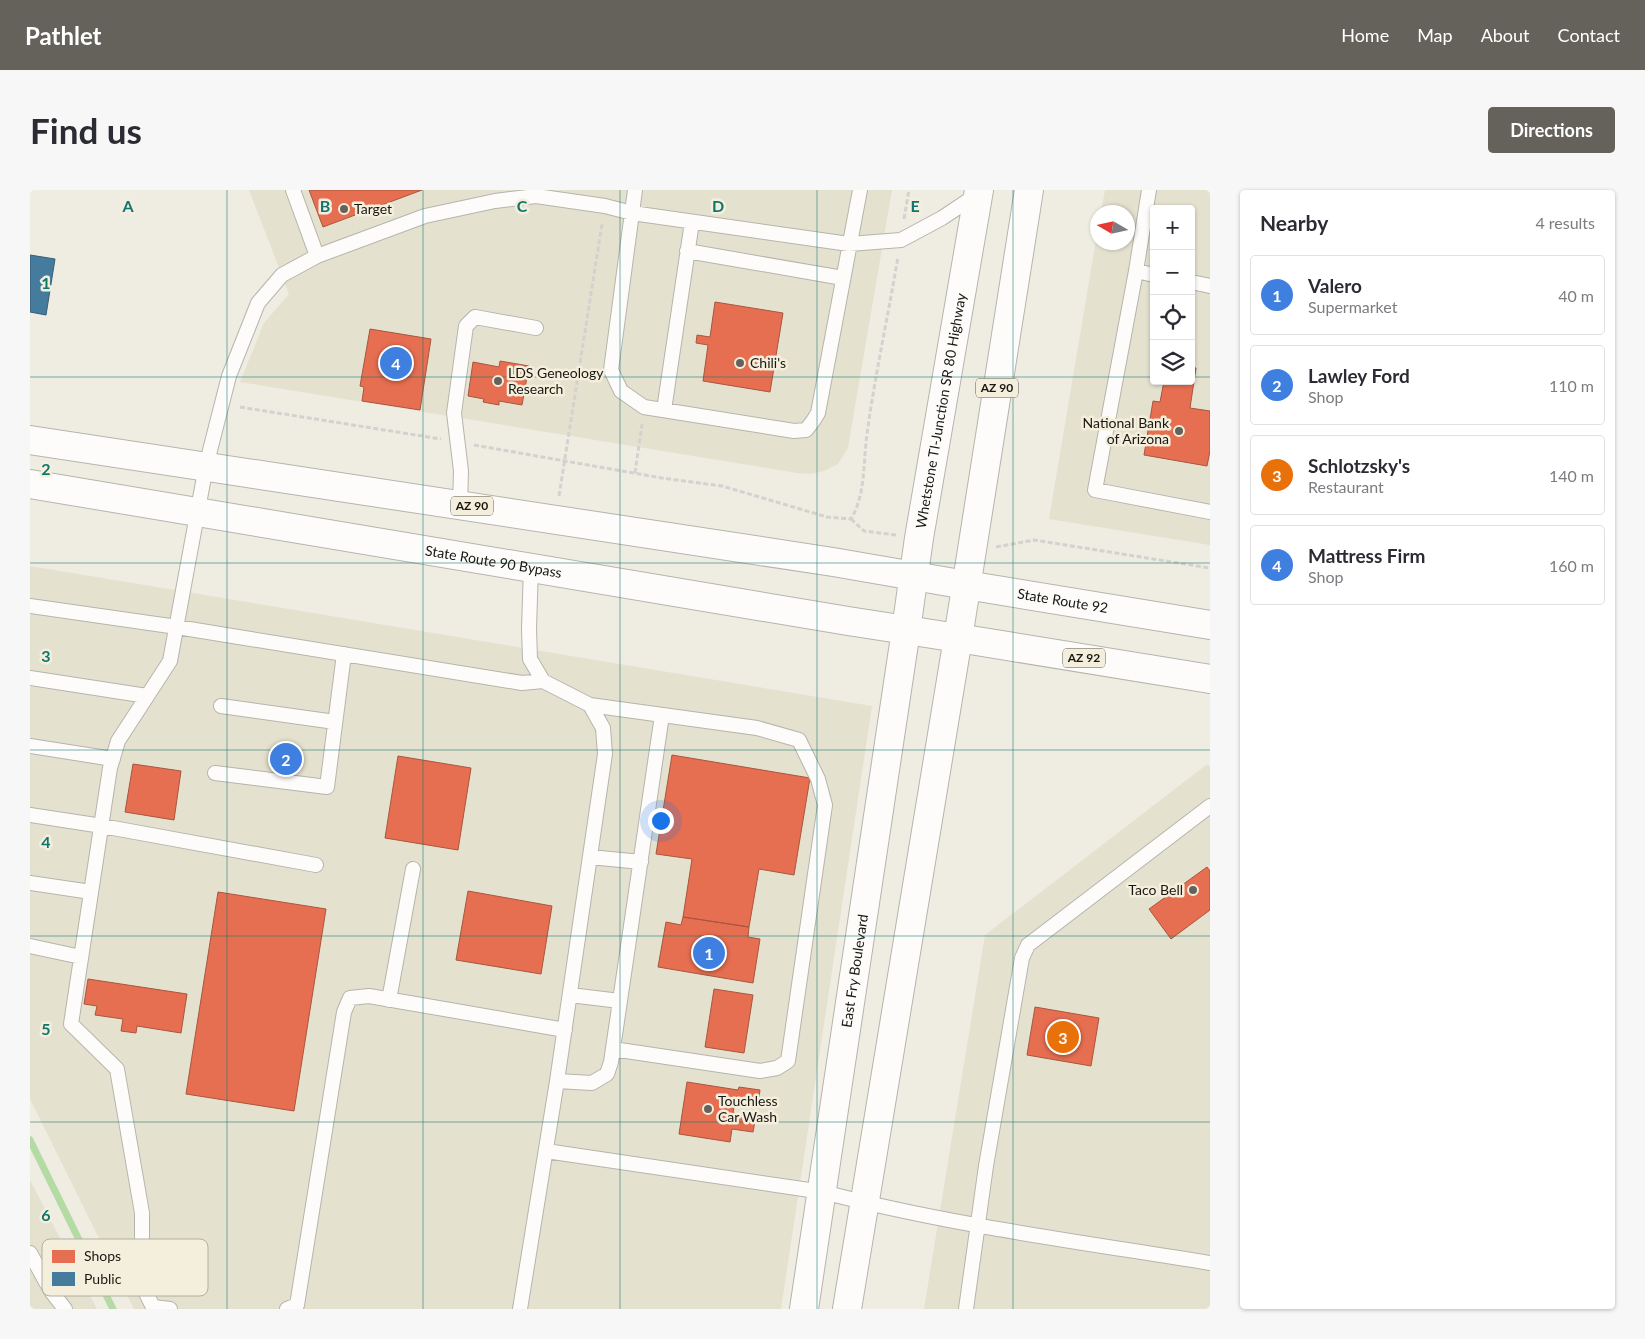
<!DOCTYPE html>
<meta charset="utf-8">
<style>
body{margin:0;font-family:Lato,sans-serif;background:#f7f7f7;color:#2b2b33}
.controls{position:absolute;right:15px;top:15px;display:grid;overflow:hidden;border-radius:5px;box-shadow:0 1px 4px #0004}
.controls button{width:45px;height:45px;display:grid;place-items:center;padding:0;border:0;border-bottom:1px solid #e1e1e2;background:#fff;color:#2b2b33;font:25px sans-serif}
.compass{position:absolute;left:1060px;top:15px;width:45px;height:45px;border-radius:50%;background:#fff;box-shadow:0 1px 4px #0004;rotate:279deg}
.you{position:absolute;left:630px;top:630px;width:18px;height:18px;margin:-12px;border:4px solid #fff;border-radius:50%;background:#1a73e8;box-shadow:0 0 0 8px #1a73e833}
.badge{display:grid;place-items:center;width:32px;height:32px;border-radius:50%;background:#64625a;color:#fff;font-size:16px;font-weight:700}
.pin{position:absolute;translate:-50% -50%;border:2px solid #fff;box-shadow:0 1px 5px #0006}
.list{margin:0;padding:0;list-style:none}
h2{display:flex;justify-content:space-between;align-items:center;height:65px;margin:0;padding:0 20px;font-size:21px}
h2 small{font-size:16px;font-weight:400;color:#7c7c81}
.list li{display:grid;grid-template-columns:32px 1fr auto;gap:15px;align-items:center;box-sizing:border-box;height:80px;margin:0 10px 10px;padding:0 10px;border:1px solid #e1e1e2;border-radius:5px}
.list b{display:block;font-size:19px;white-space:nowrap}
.list p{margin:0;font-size:16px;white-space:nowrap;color:#7c7c81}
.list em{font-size:16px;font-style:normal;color:#7c7c81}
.icon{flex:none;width:28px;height:28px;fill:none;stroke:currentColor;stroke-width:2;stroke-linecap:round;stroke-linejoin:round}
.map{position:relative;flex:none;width:1180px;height:1119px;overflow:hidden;border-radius:5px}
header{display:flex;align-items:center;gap:30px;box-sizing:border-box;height:70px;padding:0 25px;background:#64625a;color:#fff}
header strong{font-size:24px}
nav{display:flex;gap:28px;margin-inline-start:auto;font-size:18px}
.intro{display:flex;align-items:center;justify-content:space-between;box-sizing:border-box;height:120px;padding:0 30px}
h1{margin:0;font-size:35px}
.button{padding:12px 22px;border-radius:5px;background:#64625a;color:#fff;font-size:18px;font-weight:700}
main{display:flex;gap:30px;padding:0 30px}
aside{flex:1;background:#fff;border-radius:5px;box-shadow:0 1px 4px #0004}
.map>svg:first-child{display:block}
</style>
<header>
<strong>Pathlet</strong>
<nav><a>Home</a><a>Map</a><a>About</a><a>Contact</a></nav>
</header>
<div class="intro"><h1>Find us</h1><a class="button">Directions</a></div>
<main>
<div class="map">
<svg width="1180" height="1119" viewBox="0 0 1180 1119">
<rect width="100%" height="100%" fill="#efece2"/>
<!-- built -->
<path fill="#e5e1cf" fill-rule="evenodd" d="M219,0H862L818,258L808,274L794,281L781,284L767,283L210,192L234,133L259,104Z
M1075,0H1180V355L1019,329L1067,44L1068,52H1098V22H1071ZM1124,19H1161V191H1124Z
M0,376L842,516L751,1119H104L0,909Z
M1176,575L1180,576V1119H894L955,745Z
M0,990L67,1119H0Z"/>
<!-- shops -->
<path fill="#e76f51" stroke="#a9553e" d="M279,0H392L293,37Z
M685,112L753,123L740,202L673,191L678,155L666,153L667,145L680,147Z
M340,139L401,149L390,220L332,211L334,197L330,196Z
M470,171L499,176L492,215L469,211V215L453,212L454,209L438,206L443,172L469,177Z
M1161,177L1166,178L1160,218L1180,221V261L1177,276L1114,265L1123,211L1130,212L1134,191H1161Z
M642,565L780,588L764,685L729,679L719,737L653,727L662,669L626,664Z
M368,566L441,578L428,660L355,648Z
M103,574L151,581L144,630L95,622Z
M1177,677L1180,681V720L1141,749L1119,719Z
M438,701L522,716L511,784L426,770Z
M188,702L296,719L264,921L156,904Z
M653,727L719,737L718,747L730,749L723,793L628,777L636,732L651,735Z
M58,789L157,804L151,843L107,836L106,843L91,841L93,829L65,825L67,816L54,814Z
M684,799L723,805L714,863L675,857Z
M1005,817L1069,828L1061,876L997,865Z
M657,892L708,900L709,897L730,900L728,916L705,912L703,923L726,926L723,942L702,939L700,952L649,944Z"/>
<!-- public -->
<path fill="#457b9d" stroke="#385d73" d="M0,65L25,69L16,125L0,122Z"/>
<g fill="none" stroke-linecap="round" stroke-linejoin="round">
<!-- stream -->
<path stroke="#b4dba3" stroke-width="7" d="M0,950L83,1119"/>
<!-- lane casing -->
<g stroke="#b6b4ad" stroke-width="16">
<path id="lane" d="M263,0L287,66
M605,0L581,180L591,201L614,217L764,241L776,240L783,231L788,223L830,0
M1119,0L1106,81L1065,300L1180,322
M657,61L813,88
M1106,81L1124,85
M1161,92L1180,96
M634,220L662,32
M430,315L431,281L424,223L436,136L445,127L506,138
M0,416L147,437L492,493L513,491
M0,488L117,506
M560,515L727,538L769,550L788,589L795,615L758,871L747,878L730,881L583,859
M191,516L305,532
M0,556L83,569
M185,583L297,597L314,464
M0,625L72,636L286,675
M560,667L611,672
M0,693L61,702
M0,756L51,767
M540,805L590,811
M359,810L383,679
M527,891L562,893L577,884L581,872L632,525
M516,961L793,1002C919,1035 1051,1052 1180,1073
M0,1063L21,1101L35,1119
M140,1119L123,1117L112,1095V1023L87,879L41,834L80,578L88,551L140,471L176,276L199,186L228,113L252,85L287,66L395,26L465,11L506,6L575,16L602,23L819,54L871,50L912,28L948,4
M257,1119L267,1115L314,822L320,808L339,806L535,840
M490,1119L527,891L575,564L573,538L560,515L513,491L500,469L499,439L501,377
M936,1119L956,976L992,768L998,755L1180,616"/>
</g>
<!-- secondary casing -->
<g stroke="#b6b4ad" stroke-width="30">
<g id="secondary">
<path id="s1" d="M774,1119L876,440"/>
<path d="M817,1119L928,448"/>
</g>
</g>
<!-- primary casing -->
<g stroke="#b6b4ad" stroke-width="30">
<g id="primary">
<path id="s2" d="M936,395L1180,435"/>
<path d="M928,448L1180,489"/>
</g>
</g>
<!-- highway casing -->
<g stroke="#b6b4ad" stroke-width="30">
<g id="highway">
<path d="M0,250L803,372L936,395"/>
<path id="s3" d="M0,294L818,431L928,448L999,0"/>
<path id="s4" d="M876,440L889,348L949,0"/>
</g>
</g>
<!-- path -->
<path stroke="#d3d2ce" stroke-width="3" stroke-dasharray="5 2.5" stroke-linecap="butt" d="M874,29L879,0
M210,217L411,249
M444,255L632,288L692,296L797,327L821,329C836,304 833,272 837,244C845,185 858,126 868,67
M605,283L612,234
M529,306L572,34
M821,329L834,341L866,345
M966,357L1004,350L1180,378"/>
<!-- lane -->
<use href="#lane" stroke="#fdfcfb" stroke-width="14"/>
<!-- secondary -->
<use href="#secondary" stroke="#fdfcfb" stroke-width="28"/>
<!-- primary -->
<use href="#primary" stroke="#fdfcfb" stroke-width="28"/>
<!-- highway -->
<use href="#highway" stroke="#fdfcfb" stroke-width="28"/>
</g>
<!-- grid -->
<path fill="none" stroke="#0f766e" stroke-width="1" stroke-opacity="0.55" d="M197,0V1119M393,0V1119M590,0V1119M787,0V1119M983,0V1119M0,187H1124M1161,187H1180M0,373H1180M0,560H1180M0,746H1180M0,932H1180"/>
<!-- markers -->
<g fill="#64625a" stroke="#f4efdd" stroke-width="2">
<circle cx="314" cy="19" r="5"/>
<circle cx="710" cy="173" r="5"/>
<circle cx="468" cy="191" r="5"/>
<circle cx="1149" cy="241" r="5"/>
<circle cx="1163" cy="700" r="5"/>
<circle cx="678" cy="919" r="5"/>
</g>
<g text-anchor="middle" stroke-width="5" stroke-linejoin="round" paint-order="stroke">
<!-- shield labels -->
<g fill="#f4efdd" stroke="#5b584e" stroke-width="1">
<rect x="946" y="188.5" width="42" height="19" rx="4"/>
<rect x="421" y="306.5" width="42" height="19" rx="4"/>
<rect x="1033" y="458.5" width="42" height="19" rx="4"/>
</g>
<g font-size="12" font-weight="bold" fill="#191711">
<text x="967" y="202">AZ 90</text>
<text x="442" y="320">AZ 90</text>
<text x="1054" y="472">AZ 92</text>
</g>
<!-- poi labels -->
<g font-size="14" fill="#191711" stroke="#f4efdd" text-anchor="start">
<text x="324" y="24">Target</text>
<text x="720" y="178">Chili's</text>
<text x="478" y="188">LDS Geneology<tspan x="478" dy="16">Research</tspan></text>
<text x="1139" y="238" text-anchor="end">National Bank<tspan x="1139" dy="16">of Arizona</tspan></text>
<text x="1153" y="705" text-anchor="end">Taco Bell</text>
<text x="688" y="916">Touchless<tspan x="688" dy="16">Car Wash</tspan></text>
</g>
<!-- street labels -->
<g font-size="14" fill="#191711" stroke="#f4efdd">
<text dy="5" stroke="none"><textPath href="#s4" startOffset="222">Whetstone TI-Junction SR 80 Highway</textPath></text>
<text dy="5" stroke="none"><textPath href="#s3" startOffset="470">State Route 90 Bypass</textPath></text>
<text dy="5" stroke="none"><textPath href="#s2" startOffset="98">State Route 92</textPath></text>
<text dy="5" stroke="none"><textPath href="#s1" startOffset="342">East Fry Boulevard</textPath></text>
</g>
</g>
<!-- legend -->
<rect x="12" y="1049" width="166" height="57" rx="8" fill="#f4efdd" stroke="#b2aea0" stroke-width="1"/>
<rect x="22" y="1060" width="23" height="13" fill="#e76f51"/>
<rect x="22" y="1082" width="23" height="14" fill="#457b9d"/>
<g font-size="14" fill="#191711">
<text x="54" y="1071">Shops</text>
<text x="54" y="1094">Public</text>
</g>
<g font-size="16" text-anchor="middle" font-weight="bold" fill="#0f766e" stroke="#f4efdd" stroke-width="5" stroke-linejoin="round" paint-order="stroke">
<text x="98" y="22">A</text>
<text x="295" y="22">B</text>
<text x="492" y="22">C</text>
<text x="688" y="22">D</text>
<text x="885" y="22">E</text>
<text x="16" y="99">1</text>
<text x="16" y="285">2</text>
<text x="16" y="472">3</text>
<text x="16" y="658">4</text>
<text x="16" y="845">5</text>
<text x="16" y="1031">6</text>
</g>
</svg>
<div class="controls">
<button>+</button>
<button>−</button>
<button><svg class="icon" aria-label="locate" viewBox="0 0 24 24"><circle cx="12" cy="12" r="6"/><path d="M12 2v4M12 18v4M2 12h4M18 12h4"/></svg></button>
<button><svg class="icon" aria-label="layers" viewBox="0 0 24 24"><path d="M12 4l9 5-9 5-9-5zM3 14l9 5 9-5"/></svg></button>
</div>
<svg class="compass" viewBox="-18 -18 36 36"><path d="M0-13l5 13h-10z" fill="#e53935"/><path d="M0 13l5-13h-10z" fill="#7c7c81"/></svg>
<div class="you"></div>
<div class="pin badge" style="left:679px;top:763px;background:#3f7fe0">1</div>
<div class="pin badge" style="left:256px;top:569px;background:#3f7fe0">2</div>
<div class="pin badge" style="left:1033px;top:847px;background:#e8710a">3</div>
<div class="pin badge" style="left:366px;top:173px;background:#3f7fe0">4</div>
</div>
<aside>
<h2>Nearby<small>4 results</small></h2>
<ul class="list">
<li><span class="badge" style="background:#3f7fe0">1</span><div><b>Valero</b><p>Supermarket</p></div><em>40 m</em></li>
<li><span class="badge" style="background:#3f7fe0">2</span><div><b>Lawley Ford</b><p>Shop</p></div><em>110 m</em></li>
<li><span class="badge" style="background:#e8710a">3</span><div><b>Schlotzsky's</b><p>Restaurant</p></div><em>140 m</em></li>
<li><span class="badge" style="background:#3f7fe0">4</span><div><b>Mattress Firm</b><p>Shop</p></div><em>160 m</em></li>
</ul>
</aside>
</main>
